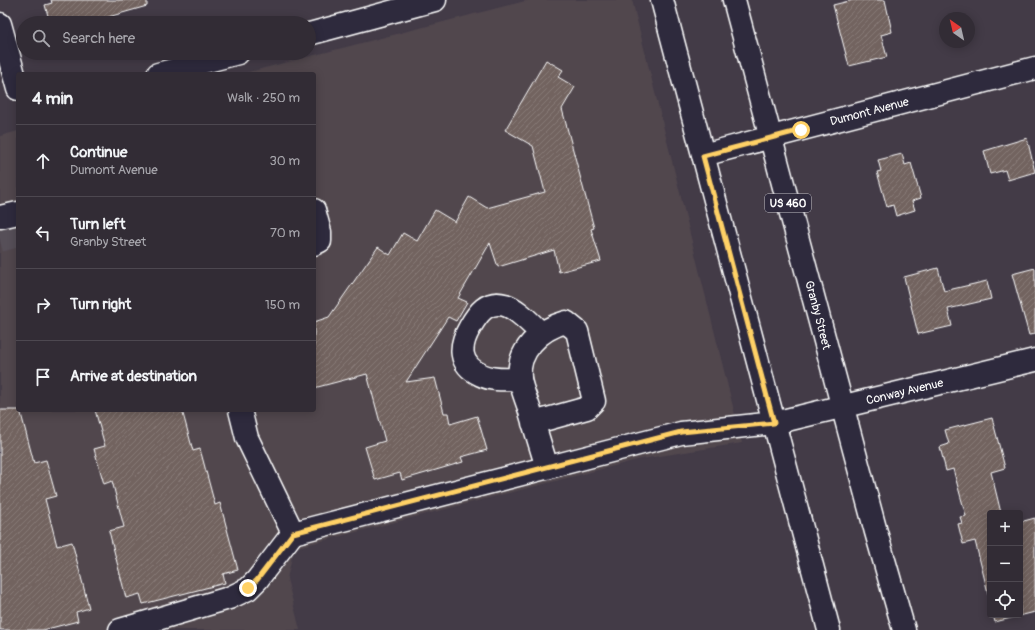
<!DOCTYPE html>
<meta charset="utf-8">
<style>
body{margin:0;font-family:Pangolin,sans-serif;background:#3a343d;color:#f1f3f6}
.controls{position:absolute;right:12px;bottom:12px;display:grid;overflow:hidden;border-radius:4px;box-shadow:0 2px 10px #0003}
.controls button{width:36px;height:36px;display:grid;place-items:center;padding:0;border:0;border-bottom:1px solid #4d4850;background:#322c35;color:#f1f3f6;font:20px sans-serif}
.compass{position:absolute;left:939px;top:12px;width:36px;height:36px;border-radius:50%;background:#322c35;box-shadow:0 2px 10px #0003;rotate:326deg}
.stop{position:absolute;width:12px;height:12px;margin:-9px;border:3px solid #ffd166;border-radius:50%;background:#fff}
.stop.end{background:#ffd166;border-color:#fff;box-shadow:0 1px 4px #0008}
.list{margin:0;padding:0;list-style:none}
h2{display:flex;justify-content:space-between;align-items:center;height:52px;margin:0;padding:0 16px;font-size:17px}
h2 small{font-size:13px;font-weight:400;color:#a8a7ad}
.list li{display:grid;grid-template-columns:26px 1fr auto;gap:12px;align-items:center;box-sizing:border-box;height:72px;padding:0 16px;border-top:1px solid #4d4850}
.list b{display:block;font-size:15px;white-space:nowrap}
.list p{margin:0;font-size:13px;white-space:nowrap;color:#a8a7ad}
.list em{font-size:13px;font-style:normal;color:#a8a7ad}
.icon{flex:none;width:22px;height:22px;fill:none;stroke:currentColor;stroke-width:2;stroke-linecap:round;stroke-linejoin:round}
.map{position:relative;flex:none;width:1035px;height:630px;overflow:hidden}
.search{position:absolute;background:#322c35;box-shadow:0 2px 10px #0003;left:16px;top:16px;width:300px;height:44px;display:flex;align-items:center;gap:10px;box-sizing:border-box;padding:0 14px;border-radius:22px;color:#a8a7ad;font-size:15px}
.panel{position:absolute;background:#322c35;box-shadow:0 2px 10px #0003;left:16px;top:72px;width:300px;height:340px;border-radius:4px}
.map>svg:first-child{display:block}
</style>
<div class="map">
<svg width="1035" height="630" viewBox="0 0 1035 630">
<defs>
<pattern id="building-hatch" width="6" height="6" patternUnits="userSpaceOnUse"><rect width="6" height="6" fill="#72635f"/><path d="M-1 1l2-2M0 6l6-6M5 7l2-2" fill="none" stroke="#877a77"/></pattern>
</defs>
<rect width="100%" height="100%" fill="#433b47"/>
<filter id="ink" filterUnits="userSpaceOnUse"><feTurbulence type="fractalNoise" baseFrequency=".025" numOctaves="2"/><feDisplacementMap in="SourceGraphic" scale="8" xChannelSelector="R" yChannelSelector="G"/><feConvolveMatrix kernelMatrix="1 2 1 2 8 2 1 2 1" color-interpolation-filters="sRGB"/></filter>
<g filter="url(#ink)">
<!-- built -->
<path fill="#51474e" d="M529,0H632L742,443L641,459L294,548L287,579L300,630H0V136L18,131V410H314V74H241Z"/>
<!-- building -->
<path fill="url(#building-hatch)" stroke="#fff" d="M51,0H147V6L87,23H50L45,5L52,3Z
M853,0H885L892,32L881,35L887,57L849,66L833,5Z
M546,60L563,70L558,77L575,87L562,109L594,228L591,229L601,261L559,272L554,250L498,267L490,243L458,298L467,302L456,321L448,317L406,382L435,378L444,413H448L450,424L477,416L487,450L461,457L463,462L402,480L400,473L375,480L365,447L385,441L367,374L314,388V322L329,317L378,247L390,255L403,233L417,241L435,210L455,222L469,197L487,208L545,192L533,146L505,130Z
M1027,138L1035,172L1008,180L1005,170L990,174L984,151Z
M902,154L905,165L911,163L921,198L912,201L915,210L896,216L893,205L887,207L877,172L881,171L878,160Z
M938,268L944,291L987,281L991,299L948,309L952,326L918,334L904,277Z
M1035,268V334L1029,335L1012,274Z
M0,410H20L34,463L46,460L56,496L45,499L57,546L72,542L89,608L76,612L78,621L43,630H0Z
M95,410H182L193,451L200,449L215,505L220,503L238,570L223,574L225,583L143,604L140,594L126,598L109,531L124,527L112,481L104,484L94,449L105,446Z
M992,418L1005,468L991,472L1001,513H990V601L975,541L963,544L958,524L962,523L960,517L966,516L953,469L946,471L940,447L949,444L945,430Z
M1035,518V612L995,622L993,615H1020V522Z"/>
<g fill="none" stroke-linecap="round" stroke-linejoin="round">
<!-- minor-tunnel -->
<path stroke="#564f59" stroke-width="22" stroke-dasharray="22 11" stroke-linecap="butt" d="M0,241L18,236"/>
<!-- minor casing -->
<g stroke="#fff" stroke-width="25">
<g id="minor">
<path d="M0,24L18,89"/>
<path d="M309,34L435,0"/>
<path d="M158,74L238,53"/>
<path id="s1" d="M703,155L1035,68"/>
<path d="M314,210L320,232V241L314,244"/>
<path d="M0,217L18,213"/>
<path d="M520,379C508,379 493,381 481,375C458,364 459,346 470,327C478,313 487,300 505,305C518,309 531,324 541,333"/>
<path id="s2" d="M240,410L247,438L293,533L681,433L774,423L1035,360"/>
<path d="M533,423L587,408L594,401L577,331L566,322C540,329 516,351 520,379C522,391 528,403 531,415C536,432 542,450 547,468"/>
<path d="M120,630L229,598L248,589L257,580L293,533"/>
</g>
</g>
<!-- major casing -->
<g stroke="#fff" stroke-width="25">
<g id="major">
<path d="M662,0L829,630"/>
<path id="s3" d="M734,0L876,532L904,630"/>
</g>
</g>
<!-- minor -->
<use href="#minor" stroke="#2f2a3d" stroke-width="22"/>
<!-- major -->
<use href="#major" stroke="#2f2a3d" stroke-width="22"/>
</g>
</g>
<g fill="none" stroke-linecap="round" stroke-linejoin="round" filter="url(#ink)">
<!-- route -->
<path stroke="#ffd166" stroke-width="5" d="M248,588L257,580L293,533L681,432L774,423L703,156L801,130"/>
</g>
<g text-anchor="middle" stroke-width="3" stroke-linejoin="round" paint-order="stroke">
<!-- shield labels -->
<rect fill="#2f2a3d" stroke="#c1bfc5" stroke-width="1" x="765" y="194" width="46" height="18" rx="3"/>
<g font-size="11" font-weight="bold" fill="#fff">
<text x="788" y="207">US 460</text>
</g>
<!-- street labels -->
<g font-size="12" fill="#fff" stroke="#2f2a3d">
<text dy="4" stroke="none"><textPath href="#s1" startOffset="172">Dumont Avenue</textPath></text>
<text dy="4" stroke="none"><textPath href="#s3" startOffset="326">Granby Street</textPath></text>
<text dy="4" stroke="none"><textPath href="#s2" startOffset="763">Conway Avenue</textPath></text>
</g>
</g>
</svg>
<div class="controls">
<button>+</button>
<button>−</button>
<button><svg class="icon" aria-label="locate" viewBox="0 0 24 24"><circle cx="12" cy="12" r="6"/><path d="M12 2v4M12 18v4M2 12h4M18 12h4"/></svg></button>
</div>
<svg class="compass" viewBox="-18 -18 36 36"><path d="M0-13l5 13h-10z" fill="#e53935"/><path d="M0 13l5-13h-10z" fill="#a8a7ad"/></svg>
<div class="stop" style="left:801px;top:130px"></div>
<div class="stop end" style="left:248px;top:588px"></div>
<div class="search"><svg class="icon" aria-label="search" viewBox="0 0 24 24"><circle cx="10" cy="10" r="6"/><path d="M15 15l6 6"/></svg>Search here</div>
<section class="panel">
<h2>4 min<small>Walk · 250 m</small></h2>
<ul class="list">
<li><svg class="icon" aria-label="ahead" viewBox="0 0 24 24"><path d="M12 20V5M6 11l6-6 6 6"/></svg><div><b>Continue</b><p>Dumont Avenue</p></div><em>30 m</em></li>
<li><svg class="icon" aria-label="left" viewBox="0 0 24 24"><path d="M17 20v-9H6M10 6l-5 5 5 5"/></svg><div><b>Turn left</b><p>Granby Street</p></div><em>70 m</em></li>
<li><svg class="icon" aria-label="right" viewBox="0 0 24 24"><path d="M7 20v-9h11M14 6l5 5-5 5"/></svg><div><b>Turn right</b></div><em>150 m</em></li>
<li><svg class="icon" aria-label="arrive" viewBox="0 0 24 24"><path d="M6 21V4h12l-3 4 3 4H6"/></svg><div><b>Arrive at destination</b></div></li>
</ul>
</section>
</div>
